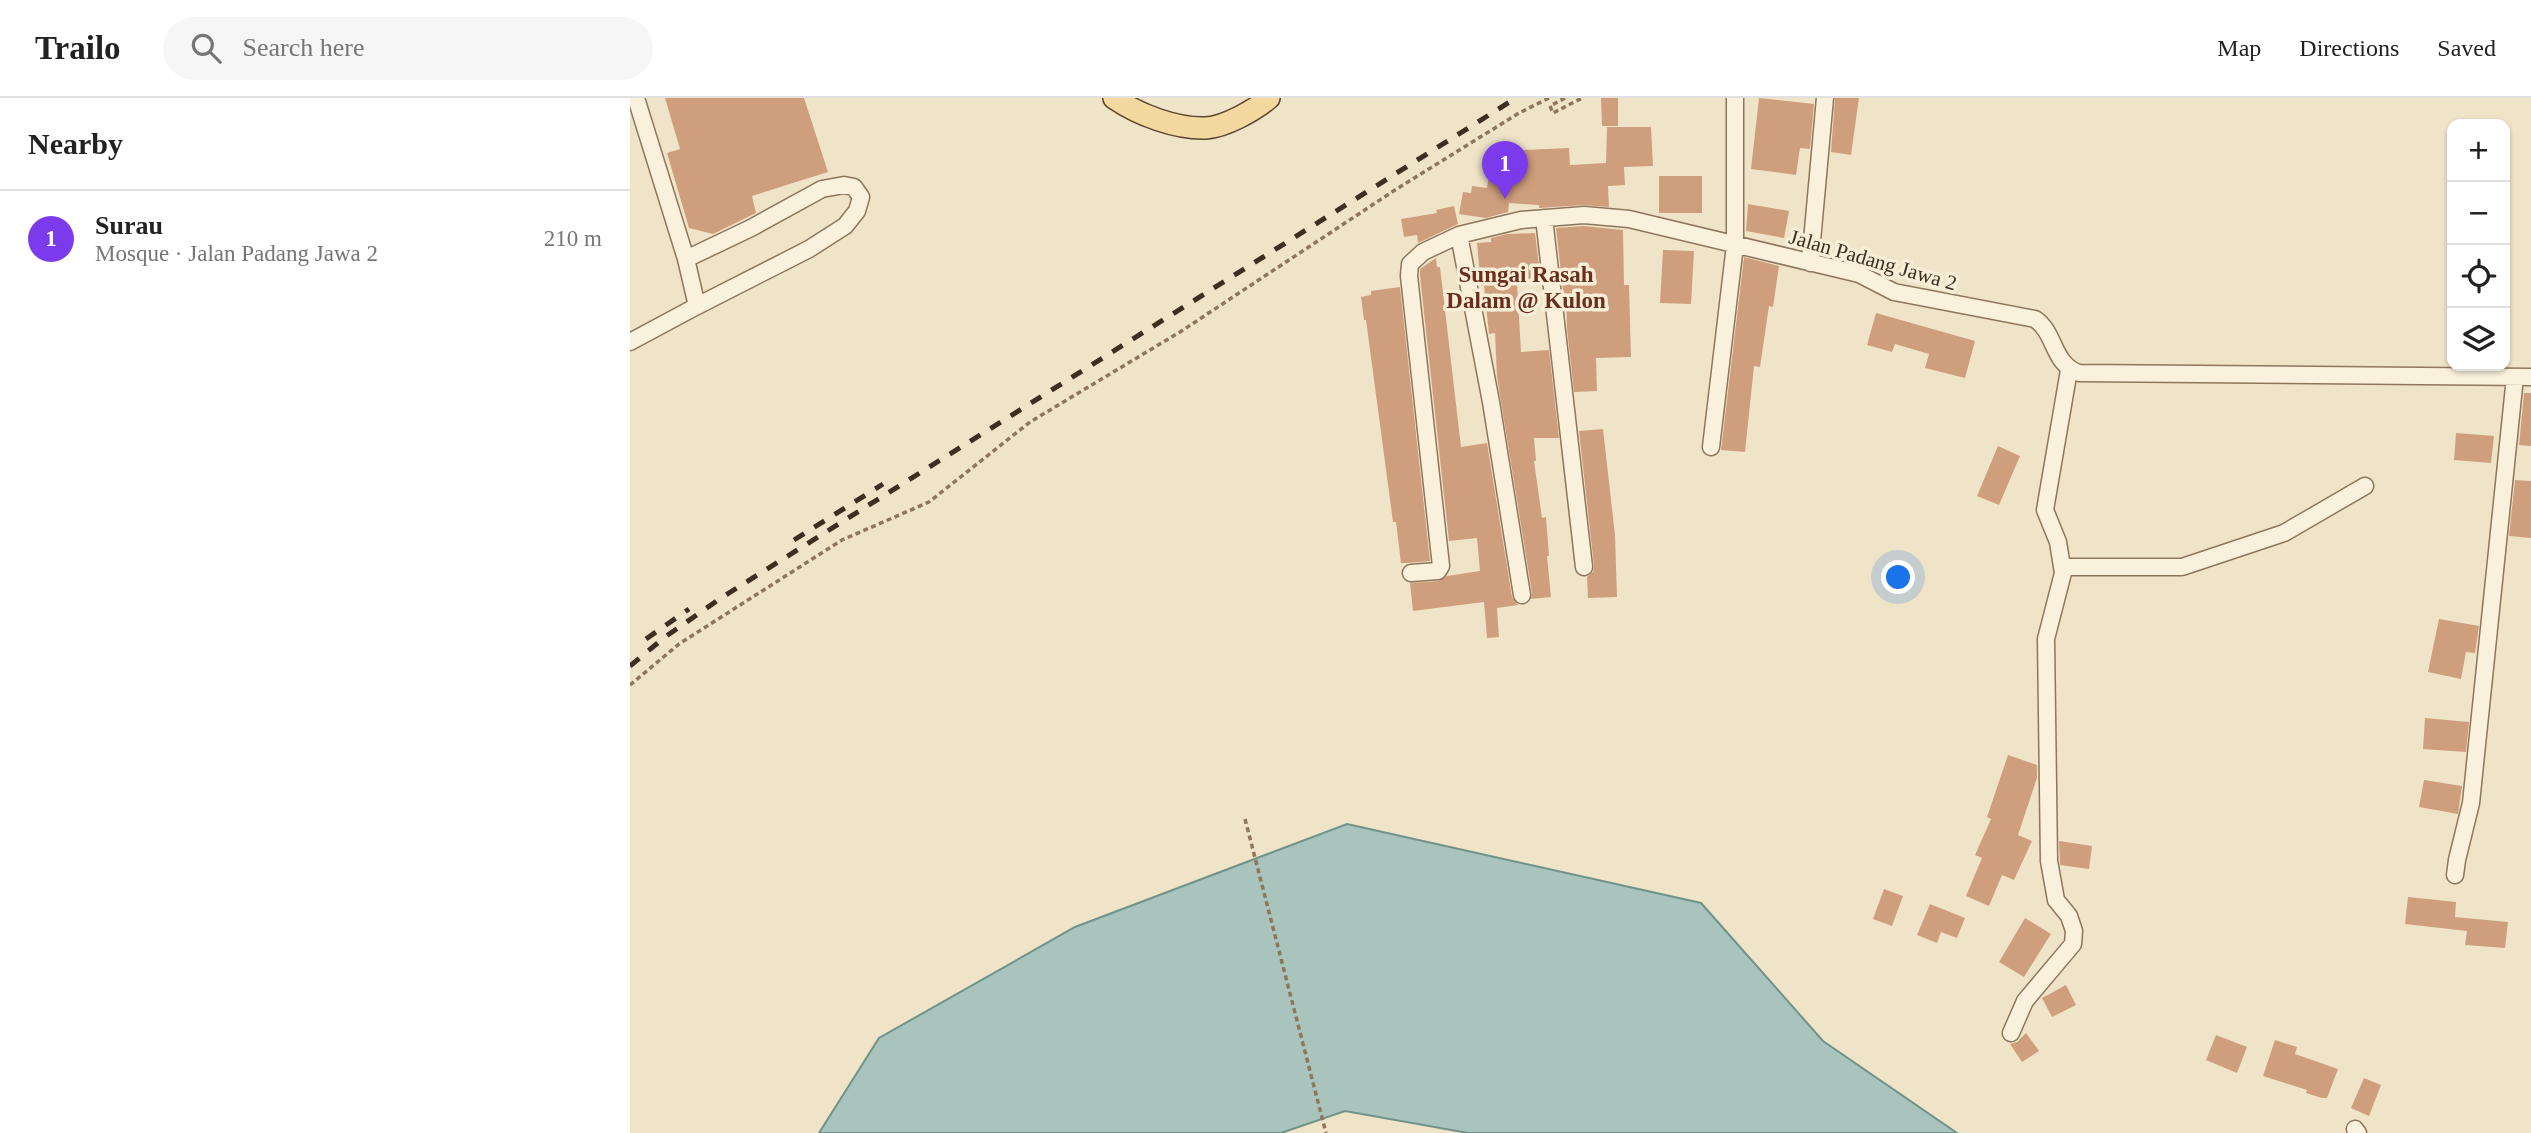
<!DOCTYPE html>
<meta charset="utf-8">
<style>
body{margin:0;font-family:"Times New Roman",serif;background:#f6f6f6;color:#222}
.controls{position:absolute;right:21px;top:21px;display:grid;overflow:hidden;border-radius:14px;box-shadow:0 2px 5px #0004}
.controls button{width:63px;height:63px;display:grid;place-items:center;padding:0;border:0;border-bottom:2px solid #e0e0e0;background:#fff;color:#222;font:35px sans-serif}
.you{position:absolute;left:1269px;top:480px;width:24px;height:24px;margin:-18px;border:5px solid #fff;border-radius:50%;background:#1a73e8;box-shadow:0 0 0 10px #1a73e833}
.badge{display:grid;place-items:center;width:46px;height:46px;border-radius:50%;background:#7c3aed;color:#fff;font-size:23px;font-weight:700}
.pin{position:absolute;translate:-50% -58px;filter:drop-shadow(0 2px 4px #0008)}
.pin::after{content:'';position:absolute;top:37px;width:24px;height:21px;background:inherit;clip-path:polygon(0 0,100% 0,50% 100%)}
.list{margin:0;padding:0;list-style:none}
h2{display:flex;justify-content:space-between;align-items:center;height:91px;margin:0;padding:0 28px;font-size:30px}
h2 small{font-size:23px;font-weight:400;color:#767676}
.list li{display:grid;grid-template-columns:46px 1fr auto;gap:21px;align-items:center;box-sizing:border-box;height:98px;padding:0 28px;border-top:2px solid #e0e0e0}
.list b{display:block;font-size:26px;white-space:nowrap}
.list p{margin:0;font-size:23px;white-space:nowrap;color:#767676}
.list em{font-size:23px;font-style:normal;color:#767676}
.icon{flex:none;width:38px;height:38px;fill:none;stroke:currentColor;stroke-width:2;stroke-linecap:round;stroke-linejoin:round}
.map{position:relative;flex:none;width:1901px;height:1035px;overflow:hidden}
header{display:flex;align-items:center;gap:42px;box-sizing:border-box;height:98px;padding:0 35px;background:#fff;border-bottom:2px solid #e0e0e0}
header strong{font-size:33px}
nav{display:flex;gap:38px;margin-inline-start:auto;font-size:24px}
.search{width:490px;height:63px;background:#f6f6f6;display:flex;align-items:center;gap:18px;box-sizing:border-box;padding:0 24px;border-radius:38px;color:#767676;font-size:26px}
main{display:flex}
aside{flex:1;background:#fff}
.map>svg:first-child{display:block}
</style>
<header>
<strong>Trailo</strong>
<div class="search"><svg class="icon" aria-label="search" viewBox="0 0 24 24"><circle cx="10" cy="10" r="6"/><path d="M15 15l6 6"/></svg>Search here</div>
<nav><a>Map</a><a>Directions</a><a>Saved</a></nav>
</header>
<main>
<aside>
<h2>Nearby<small></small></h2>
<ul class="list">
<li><span class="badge">1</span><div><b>Surau</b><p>Mosque · Jalan Padang Jawa 2</p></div><em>210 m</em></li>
</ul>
</aside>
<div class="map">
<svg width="1901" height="1035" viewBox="0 0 1901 1035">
<rect width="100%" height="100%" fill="#f0e4c8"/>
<!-- water -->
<path fill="#a9c4bc" stroke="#6f938a" stroke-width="2" d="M717,726L1071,805L1193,943L1327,1035H838L715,1013L651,1035H189L249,940L445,829Z"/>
<!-- building -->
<path fill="#cf9f7d" d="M35,0H174L198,74L122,98L126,115L83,136L59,130L37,55L50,51Z
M971,0H988V28H972Z
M1129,0L1184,6L1180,51L1170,50L1166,77L1121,71Z
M1205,0H1229L1221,57L1201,54Z
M977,29H1021L1023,68L994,69L995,87L978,88L979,109L953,107L909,110V107L879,105L878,114L856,120L829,116L833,94L841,95L842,88L857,90L858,82L872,83L871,53L939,50L940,67L976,65Z
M1029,78H1072V115H1029Z
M1118,106L1159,113L1154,140L1116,133Z
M824,108L828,126L788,145L787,137L774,139L771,121L807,115L806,112Z
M954,128L993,132L994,187H999L1001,259L966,260L967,293L944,294L937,231L936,201H934L926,130Z
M905,135L911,183L887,185L891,254L919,252L929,340H904L906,363H904L912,420L916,419L919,458H917L921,499L901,501L902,495L867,279L865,235L859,236L854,188H851L847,145L861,144V140L877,136Z
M1033,152L1064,153L1061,206L1030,205Z
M1114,159L1149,168L1143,209L1139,208L1130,269L1124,268L1115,354L1091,352Z
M806,160L807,169H810L831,349L857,345L882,499L888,507L867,510L869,539L857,540L854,504L783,513L780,485L809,483L817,478L850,473L847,440L819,443L790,178V171Z
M770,189L800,463L778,465H771L766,424H763L736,222H734L731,199L741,197V193Z
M1246,215L1345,243L1335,280L1295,270L1299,256L1265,246L1262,254L1237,247Z
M1894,295H1901V348L1889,347Z
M973,331L985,437L987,499L958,500L957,479L963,474L964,468L949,333Z
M1826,335L1864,338L1861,365L1824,362Z
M1368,348L1390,358L1369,407L1347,398Z
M1885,382L1901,383V440L1879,438Z
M1809,521L1849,528L1845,555L1836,554L1831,581L1798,574Z
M1795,620L1839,624L1836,654L1793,651Z
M1378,657L1407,667V680L1388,737L1402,743L1384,782L1372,777L1359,808L1336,798L1352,760L1345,757L1361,721L1357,719Z
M1794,682L1832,688L1828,716L1789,709Z
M1429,743L1462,748L1459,771L1430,767Z
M1254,791L1273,798L1262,828L1243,821Z
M1778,799L1826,804L1825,819L1878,824L1875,850L1835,847L1837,833L1775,826Z
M1300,806L1335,820L1327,840L1311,834L1307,845L1287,837Z
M1395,820L1421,836L1394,879L1369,864Z
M1436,887L1446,907L1422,919L1412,900Z
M1396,935L1409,953L1392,964L1380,946L1387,944Z
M1586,937L1617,949L1607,975L1576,962Z
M1645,942L1667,949L1665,956L1708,971L1697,1000H1692L1676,995L1677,992L1633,978Z
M1734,980L1751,987L1739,1018L1721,1010Z"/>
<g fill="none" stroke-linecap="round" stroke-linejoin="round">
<!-- minor casing -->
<g stroke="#8d765c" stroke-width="19">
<path id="minor" d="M914,120L954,469
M829,137L861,304L892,497
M56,161L121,130L192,91L214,87L224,89L231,99L227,113L215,128L179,151L67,208
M1180,165L1195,0
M0,244L67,208L56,161L6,0
M1081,349L1105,147V0
M1433,469H1552L1654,435L1735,388
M781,475L808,473L811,468L779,178L780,166L793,154L829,137L891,122L954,117L999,121L1229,176L1264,194L1405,221C1426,235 1422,266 1449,275L1901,279
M1825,777L1827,762L1841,705L1885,279
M1381,935L1395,903L1443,846L1444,833L1439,818L1426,802L1419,763L1416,541L1433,475L1428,444L1415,412L1439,272
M1725,1031L1728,1035"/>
</g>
<!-- major casing -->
<g stroke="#5b4430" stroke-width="24">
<path id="major" d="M484,0C509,17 546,31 576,30C595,29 625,12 639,0"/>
</g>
<!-- path -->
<path stroke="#8d765c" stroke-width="3.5" stroke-dasharray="5 3.5" stroke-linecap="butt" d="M935,0L920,8L923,15L952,0
M0,587L49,546L212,442L299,404L400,324L550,234L765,92L889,15L919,0
M615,721L696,1035"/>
<!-- minor -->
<use href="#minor" stroke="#faf1dc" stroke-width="16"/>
<!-- major -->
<use href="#major" stroke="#f3d9a0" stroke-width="21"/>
<!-- rail -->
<path stroke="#3d2e20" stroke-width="5" stroke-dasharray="12 12" stroke-linecap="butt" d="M164,442L253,386
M16,541L59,511
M0,568L35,539L91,500L886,0"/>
</g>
<g text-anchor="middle" stroke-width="7" stroke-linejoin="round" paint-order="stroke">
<!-- street labels -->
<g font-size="21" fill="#3d2e20" stroke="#f7eed8">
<text transform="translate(1243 162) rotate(16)" y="7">Jalan Padang Jawa 2</text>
</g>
<!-- neighbourhood labels -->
<g font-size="23" font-weight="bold" fill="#6b2e1e" stroke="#f7eed8">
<text x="896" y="184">Sungai Rasah<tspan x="896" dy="26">Dalam @ Kulon</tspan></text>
</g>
</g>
</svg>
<div class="controls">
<button>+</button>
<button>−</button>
<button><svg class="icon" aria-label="locate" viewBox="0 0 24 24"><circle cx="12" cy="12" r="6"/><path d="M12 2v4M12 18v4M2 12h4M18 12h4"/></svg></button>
<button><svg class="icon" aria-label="layers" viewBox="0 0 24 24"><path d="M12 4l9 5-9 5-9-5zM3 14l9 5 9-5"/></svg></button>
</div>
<div class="you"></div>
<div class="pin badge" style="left:875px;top:101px">1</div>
</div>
</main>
